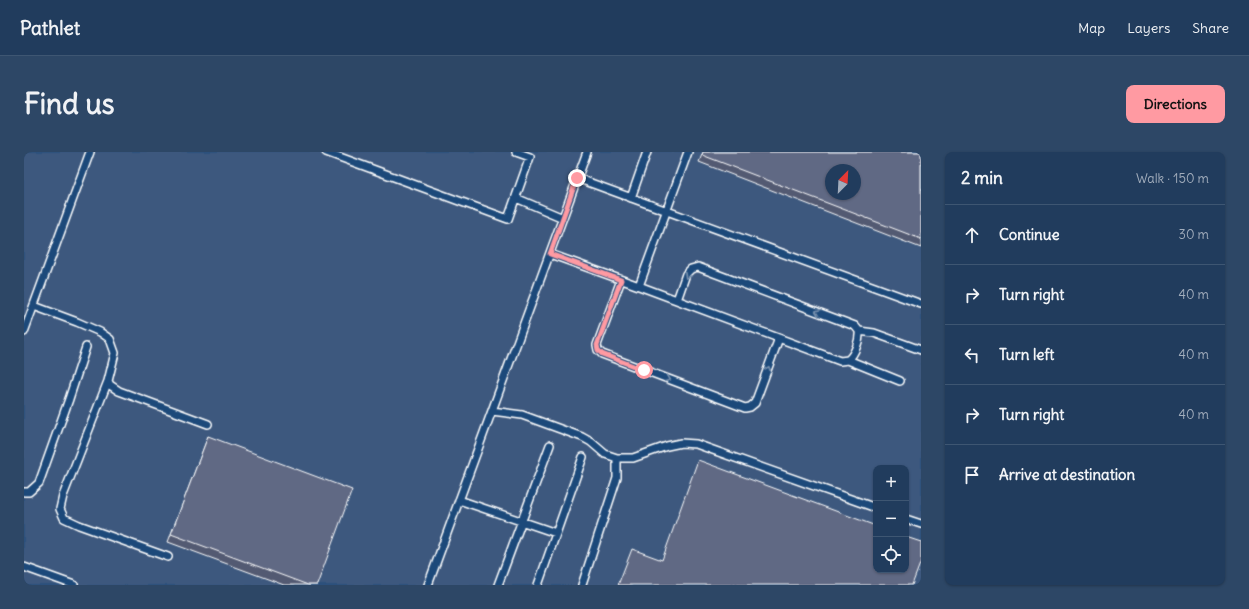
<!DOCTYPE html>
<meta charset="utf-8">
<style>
body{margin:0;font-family:Delius,sans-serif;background:#2d4766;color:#f1f3f6}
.controls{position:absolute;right:12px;bottom:12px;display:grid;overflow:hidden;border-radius:8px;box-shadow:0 1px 3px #0004}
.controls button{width:36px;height:36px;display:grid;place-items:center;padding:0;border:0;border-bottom:1px solid #3e5672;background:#213c5d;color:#f1f3f6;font:20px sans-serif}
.compass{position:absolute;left:801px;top:12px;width:36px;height:36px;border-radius:50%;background:#213c5d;box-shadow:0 1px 3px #0004;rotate:24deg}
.stop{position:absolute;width:12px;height:12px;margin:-9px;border:3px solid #ff9aa2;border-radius:50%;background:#fff}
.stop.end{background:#ff9aa2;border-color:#fff;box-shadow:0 1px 4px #0008}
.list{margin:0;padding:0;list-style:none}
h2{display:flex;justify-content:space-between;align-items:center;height:52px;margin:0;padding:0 16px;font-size:17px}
h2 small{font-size:13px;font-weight:400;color:#a2adbc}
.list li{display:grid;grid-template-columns:26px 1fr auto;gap:12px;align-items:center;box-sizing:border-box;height:60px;padding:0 16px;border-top:1px solid #3e5672}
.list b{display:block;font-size:15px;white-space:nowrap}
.list em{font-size:13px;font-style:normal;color:#a2adbc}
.icon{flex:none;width:22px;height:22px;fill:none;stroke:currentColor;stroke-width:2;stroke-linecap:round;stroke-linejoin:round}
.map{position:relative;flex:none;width:897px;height:433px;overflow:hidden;border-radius:8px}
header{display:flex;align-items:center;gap:24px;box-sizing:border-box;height:56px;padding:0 20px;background:#213c5d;border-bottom:1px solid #3e5672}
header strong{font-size:19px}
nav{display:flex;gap:22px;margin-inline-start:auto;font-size:14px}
.intro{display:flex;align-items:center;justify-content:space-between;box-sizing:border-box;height:96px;padding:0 24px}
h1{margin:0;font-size:28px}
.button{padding:10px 18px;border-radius:8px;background:#ff9aa2;color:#111;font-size:14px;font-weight:700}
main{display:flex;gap:24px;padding:0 24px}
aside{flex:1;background:#213c5d;border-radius:8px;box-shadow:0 1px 3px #0004}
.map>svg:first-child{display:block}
</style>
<header>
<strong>Pathlet</strong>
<nav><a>Map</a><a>Layers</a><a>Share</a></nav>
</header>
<div class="intro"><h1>Find us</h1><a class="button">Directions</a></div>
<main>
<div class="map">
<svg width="897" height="433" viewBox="0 0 897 433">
<rect width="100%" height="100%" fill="#2c507c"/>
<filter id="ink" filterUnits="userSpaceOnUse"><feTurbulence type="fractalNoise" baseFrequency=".025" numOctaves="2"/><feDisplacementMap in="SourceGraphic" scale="8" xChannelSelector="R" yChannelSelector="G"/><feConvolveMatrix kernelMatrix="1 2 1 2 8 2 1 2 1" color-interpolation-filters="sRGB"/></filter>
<g filter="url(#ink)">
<!-- built -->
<path fill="#3c587e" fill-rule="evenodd" d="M0,0H897V433H0ZM807,18H831V42H807ZM852,316H882V418H852Z"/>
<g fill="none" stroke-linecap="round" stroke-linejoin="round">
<!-- lane casing -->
<g stroke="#fff" stroke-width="10">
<path id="lane" d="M302,0L484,67L506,5L492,0
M553,26L897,152
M492,46L539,66
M607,46L623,0
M526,102L615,134L664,0
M597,128L573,193L574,198L578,202L721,256L726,255L731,251L755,186
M615,134L816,209L824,208C831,202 836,188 835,179L831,174L674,115L667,117L662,122L653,148
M10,154L53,170L76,180L86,187L91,201L84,229L86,233L95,239L184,272
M835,179L850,181L897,198
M0,180L66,0
M824,208L876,229
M84,229L39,344L36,357L40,366L55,373L144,405
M468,259L498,263L558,285L567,290L581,302L593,306H609L643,294L657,291L672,292L852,356
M0,340H5L15,331L45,247L62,195
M435,348L532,381
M882,367L897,372
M0,415L50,433
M404,433L563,0
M474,433L526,293
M514,433L559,305
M558,433L593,326V306"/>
</g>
<!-- lane -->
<use href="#lane" stroke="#1f4a7a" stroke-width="7"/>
</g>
<!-- wall -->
<path fill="#535a72" stroke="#fff" d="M679,0H897V96L675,10Z
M184,284L293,433H260L144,390Z"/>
<!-- building -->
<path fill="#616984" stroke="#fff" fill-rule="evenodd" d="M679,0H897V87L678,3ZM807,18H831V42H807Z
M184,284L328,338L293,433H284L147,382Z
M674,308L852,374V418H882V385L897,390V409L888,433H594L608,397L638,408Z"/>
<!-- one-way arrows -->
<defs><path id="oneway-chevron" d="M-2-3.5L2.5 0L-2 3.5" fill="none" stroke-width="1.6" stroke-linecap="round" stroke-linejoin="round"/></defs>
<g stroke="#7992af">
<use href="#oneway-chevron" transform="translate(663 124) rotate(119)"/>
<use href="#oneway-chevron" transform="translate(794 160) rotate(-159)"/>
<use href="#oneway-chevron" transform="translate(744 217) rotate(-70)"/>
<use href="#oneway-chevron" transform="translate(644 227) rotate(21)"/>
</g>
</g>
<g fill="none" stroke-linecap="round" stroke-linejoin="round" filter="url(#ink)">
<!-- route -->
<path stroke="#ff9aa2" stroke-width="5" d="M553,26L526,102L597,128L573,193L574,198L578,202L620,218"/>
</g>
</svg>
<div class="controls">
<button>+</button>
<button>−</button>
<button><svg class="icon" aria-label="locate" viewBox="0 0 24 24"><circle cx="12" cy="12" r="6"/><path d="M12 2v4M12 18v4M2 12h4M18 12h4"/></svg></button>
</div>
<svg class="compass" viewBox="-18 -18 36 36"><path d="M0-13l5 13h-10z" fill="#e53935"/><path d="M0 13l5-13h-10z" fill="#a2adbc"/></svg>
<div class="stop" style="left:620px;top:218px"></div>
<div class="stop end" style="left:553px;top:26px"></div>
</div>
<aside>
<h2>2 min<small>Walk · 150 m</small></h2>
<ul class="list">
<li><svg class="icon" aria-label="ahead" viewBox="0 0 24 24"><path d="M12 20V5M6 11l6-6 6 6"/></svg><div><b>Continue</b></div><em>30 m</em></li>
<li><svg class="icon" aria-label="right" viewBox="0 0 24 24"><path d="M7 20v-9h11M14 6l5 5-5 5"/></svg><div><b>Turn right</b></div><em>40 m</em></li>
<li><svg class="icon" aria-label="left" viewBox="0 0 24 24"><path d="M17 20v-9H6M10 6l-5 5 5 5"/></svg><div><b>Turn left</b></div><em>40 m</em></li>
<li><svg class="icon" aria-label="right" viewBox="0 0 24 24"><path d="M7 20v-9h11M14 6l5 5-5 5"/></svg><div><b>Turn right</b></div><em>40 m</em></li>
<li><svg class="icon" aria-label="arrive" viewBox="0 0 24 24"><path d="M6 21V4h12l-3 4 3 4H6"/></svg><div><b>Arrive at destination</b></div></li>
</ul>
</aside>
</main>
